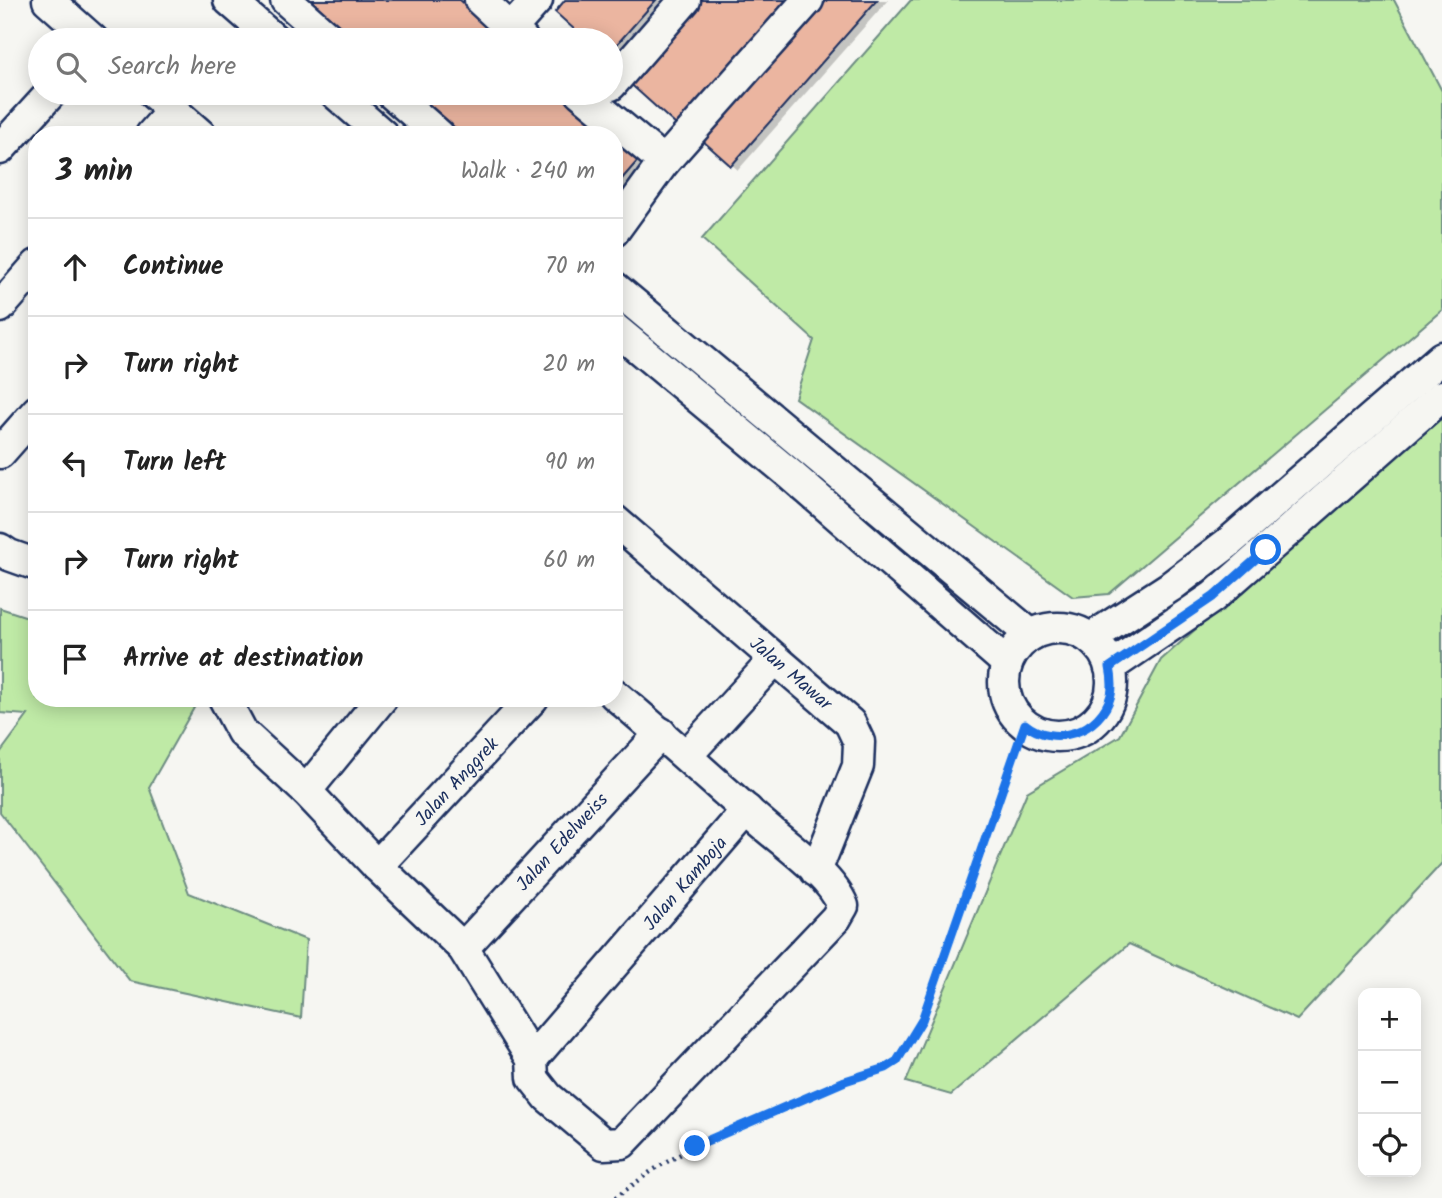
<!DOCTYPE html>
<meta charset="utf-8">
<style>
body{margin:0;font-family:Kalam,sans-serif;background:#f6f6f6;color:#222}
.controls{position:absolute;right:21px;bottom:21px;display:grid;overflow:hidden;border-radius:14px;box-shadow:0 4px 18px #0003}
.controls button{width:63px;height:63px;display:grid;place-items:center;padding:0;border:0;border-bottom:2px solid #e0e0e0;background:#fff;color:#222;font:35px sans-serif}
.stop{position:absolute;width:21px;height:21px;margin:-16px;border:5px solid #1a73e8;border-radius:50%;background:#fff}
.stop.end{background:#1a73e8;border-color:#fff;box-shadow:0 2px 7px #0008}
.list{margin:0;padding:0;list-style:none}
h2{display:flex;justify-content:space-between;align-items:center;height:91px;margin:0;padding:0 28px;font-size:30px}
h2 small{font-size:23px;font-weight:400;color:#767676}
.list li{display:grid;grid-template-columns:46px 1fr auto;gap:21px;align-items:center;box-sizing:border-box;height:98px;padding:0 28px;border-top:2px solid #e0e0e0}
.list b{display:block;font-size:26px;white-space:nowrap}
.list em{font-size:23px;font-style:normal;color:#767676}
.icon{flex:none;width:38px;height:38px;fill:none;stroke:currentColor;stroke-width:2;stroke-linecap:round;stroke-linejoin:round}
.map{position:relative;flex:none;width:1442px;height:1198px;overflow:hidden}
.search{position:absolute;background:#fff;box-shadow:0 4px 18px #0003;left:28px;top:28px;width:595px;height:77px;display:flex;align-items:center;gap:18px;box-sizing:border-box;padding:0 24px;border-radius:38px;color:#767676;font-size:26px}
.panel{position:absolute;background:#fff;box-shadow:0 4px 18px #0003;left:28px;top:126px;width:595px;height:581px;border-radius:28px}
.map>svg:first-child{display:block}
</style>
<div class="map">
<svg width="1442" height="1198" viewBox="0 0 1442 1198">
<rect width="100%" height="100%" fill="#f6f6f2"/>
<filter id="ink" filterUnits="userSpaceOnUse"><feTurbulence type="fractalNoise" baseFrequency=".0143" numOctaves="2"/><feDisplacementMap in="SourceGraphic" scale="14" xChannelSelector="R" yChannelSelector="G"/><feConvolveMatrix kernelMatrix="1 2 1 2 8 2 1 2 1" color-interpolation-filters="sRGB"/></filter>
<g filter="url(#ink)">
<!-- green -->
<path fill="#bfeaa6" stroke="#6d8c82" stroke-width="2" d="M911,0H1394L1442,91V310L1109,594L1073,597L795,398L814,340L702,239Z
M1442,410V863L1297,1020L1129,944L951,1095L906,1082L1027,792L1120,736L1161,660Z
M0,608L37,620V698H184L195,706L149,787L189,893L306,940L301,1018L130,981L0,812V753L28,715L0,713Z"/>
<!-- shadow -->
<path fill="#0003" d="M312,0H458L503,40H357Z
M568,0H667L612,62L611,40H588L563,18Z
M699,0H798L683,130L634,86Z
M829,0H888L738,170L711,147Z
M417,93H563L611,135H465Z
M614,138L645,166L614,200Z"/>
<!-- building -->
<path fill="#ebb5a0" stroke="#1b2f5e" stroke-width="2" d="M310,0H460L506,40H356Z
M565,0H656L611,51V40H586L555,12Z
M697,0H787L676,125L626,80Z
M827,0H877L731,166L703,141Z
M415,93H565L613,135H463Z
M614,136L640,158L614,188Z"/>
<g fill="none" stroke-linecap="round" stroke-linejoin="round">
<!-- minor casing -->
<g stroke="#1b2f5e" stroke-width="35">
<g id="minor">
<path d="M48,0L93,40"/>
<path d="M229,0L275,40"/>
<path d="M286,0L331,40"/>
<path d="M480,0L523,40"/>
<path d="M511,29L537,0"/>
<path d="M611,85L685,0"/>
<path d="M153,93L201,135"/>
<path d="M335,93L383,135"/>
<path d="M391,93L439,135"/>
<path d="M581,93L664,162L808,0"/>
<path d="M151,135L173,110"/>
<path d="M0,149L51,93"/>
<path d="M614,231L664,162"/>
<path d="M614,287L1031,635"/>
<path d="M0,307L37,265"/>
<path d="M614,328L791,475L1007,663"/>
<path d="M0,453L37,411"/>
<path id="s1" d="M614,520L850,723L859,742L858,766L816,871"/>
<path d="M0,549L9,555L37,565"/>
<circle cx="1058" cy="682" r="54"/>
<path d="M1091,638L1170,587L1228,543L1442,357"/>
<path d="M1110,667L1213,597L1442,396"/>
<path d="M224,698L242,732L306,791L377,866L463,948L532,1059L533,1078L548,1097L604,1144L622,1143L836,918L843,906C831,875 785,844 760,822C711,779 664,736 614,694"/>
<path d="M687,755L775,659"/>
<path d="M306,791L382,698"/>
<path id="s2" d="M377,866L533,698"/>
<path id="s3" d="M463,948L661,733"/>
<path id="s4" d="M532,1059L747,810"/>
</g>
</g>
<!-- path -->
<path stroke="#1b2f5e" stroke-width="4.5" stroke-dasharray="2 5" stroke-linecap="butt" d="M615,1198L653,1170L695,1146L845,1081L886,1068L897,1061L922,1020L1025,725"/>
<!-- minor -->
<use href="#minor" stroke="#f6f6f2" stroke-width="30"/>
</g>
</g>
<g fill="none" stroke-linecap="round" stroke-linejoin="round" filter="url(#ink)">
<!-- route -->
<path stroke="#1a73e8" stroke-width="9" d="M695,1146L845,1081L886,1068L897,1061L922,1020L1025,724C1054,748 1101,732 1111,695C1113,686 1112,677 1110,667L1213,597L1266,550"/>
</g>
<g text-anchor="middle" stroke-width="7" stroke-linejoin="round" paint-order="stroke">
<!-- street labels -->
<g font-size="19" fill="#1b2f5e" stroke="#f6f6f2">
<text dy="7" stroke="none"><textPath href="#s1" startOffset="234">Jalan Mawar</textPath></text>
<text dy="7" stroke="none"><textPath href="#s2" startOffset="116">Jalan Anggrek</textPath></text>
<text dy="7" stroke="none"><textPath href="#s3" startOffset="145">Jalan Edelweiss</textPath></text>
<text dy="7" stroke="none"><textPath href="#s4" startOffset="233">Jalan Kamboja</textPath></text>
</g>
</g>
</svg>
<div class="controls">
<button>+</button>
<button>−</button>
<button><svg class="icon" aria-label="locate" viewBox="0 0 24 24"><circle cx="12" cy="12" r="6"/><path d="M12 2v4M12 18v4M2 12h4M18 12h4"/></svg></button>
</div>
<div class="stop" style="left:1266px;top:550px"></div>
<div class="stop end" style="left:695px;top:1146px"></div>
<div class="search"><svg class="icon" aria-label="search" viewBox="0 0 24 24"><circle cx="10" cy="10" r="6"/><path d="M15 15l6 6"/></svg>Search here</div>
<section class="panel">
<h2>3 min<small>Walk · 240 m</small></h2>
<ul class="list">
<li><svg class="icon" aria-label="ahead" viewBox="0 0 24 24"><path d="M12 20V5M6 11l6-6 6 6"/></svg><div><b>Continue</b></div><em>70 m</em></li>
<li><svg class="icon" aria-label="right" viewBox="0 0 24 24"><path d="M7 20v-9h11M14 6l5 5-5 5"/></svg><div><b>Turn right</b></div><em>20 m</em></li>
<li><svg class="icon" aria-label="left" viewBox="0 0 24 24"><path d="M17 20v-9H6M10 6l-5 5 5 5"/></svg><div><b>Turn left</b></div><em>90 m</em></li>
<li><svg class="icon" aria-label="right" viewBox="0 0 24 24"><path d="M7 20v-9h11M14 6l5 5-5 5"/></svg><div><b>Turn right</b></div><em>60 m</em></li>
<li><svg class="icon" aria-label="arrive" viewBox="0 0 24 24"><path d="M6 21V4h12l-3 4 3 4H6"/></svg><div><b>Arrive at destination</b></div></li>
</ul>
</section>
</div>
